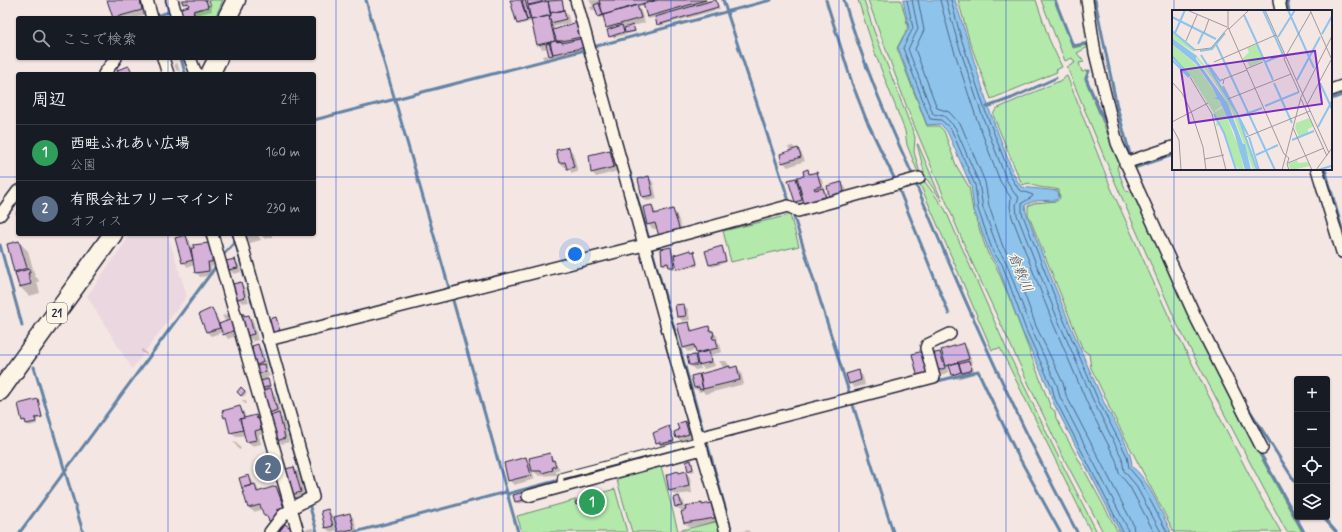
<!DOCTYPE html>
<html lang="ja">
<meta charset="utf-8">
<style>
body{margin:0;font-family:Mynerve,"Klee One",sans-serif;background:#242831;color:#f1f3f6}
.controls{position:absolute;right:12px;bottom:12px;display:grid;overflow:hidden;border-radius:4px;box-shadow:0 1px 3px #0004}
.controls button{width:36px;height:36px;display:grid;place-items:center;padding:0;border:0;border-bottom:1px solid #363941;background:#171b24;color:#f1f3f6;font:20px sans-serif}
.you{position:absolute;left:575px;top:254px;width:14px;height:14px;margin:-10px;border:3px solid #fff;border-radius:50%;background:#1a73e8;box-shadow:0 0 0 6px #1a73e833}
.badge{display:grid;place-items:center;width:26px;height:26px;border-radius:50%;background:#d1495b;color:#fff;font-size:13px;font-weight:700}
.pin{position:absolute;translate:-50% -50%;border:2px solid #fff;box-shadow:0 1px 4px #0006}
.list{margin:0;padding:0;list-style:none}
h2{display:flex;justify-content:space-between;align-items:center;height:52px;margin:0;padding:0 16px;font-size:17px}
h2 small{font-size:13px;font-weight:400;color:#9ea1a6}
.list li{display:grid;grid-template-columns:26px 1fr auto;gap:12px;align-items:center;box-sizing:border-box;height:56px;padding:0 16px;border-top:1px solid #363941}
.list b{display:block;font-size:15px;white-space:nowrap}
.list p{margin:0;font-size:13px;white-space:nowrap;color:#9ea1a6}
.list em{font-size:13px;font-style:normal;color:#9ea1a6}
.icon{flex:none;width:22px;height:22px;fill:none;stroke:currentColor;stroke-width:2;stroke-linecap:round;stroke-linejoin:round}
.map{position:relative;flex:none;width:1342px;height:532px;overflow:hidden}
.search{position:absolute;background:#171b24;box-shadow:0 1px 3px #0004;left:16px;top:16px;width:300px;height:44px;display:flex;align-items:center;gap:10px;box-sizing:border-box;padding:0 14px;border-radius:4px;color:#9ea1a6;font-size:15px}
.panel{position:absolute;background:#171b24;box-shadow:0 1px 3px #0004;left:16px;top:72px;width:300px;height:164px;border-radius:4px}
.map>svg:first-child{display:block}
</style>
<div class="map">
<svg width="1342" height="532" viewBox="0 0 1342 532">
<rect width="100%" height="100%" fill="#f4e7e3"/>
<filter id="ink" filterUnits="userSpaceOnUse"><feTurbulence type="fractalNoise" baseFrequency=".025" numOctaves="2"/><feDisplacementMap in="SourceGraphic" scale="8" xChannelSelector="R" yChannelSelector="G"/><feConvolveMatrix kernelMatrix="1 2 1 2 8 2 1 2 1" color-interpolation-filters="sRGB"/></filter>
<g filter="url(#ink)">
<!-- built -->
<path fill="#ebd7e0" d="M131,234H174L168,236L187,296L132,369L87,296Z"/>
<!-- green -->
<path fill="#b3e9ab" stroke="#6a8673" d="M209,0H223L215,18H191V16L195,15L193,10L211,5Z
M858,0H864L874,31L915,137L914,152L920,173L919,175L907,145L905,131L876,56Z
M868,0H901L908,27L897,48L927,126H939L944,131L956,165L969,187L973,211L988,254L996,266L1009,297L1051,408L1055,411L1056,418L1118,532H1103L1061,453L969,256L909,113Z
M958,0H1036L1049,39L1062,67L1056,70L1057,72L991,99L970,43Z
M1041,0H1054L1073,48L1086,45L1088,47L1077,53L1084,62L1079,63L1082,72L1088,70L1085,79L1119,162L1117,168L1126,191L1132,192L1172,279L1173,284L1176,287L1245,429L1302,532H1287L1284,527L1177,324L1105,159L1067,67L1075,63L1072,58L1065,61Z
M1067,76L1111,188L1175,330L1260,496L1281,532H1174L1109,407L1108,403L1091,368L1089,354L1083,350L1028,214V206L1034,203L1057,201L1060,198L1059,190C1049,187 1037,189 1029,183L1022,185L993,115L996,109L1064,79V77Z
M917,144H918L942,201L926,178L923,177L924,171Z
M922,181L925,182L945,209L1007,350L1056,452L1097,532H1091L1000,348L992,350L919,182Z
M790,215L799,246L731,262L723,231Z
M661,466L678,531L718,521L721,532H632L616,477Z
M615,489L627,532H522L517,516Z"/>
<!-- water -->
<path fill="#8ec4ec" stroke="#6383a5" d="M903,0H955L990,112L1014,175L1021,187L1058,191L1059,197L1056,200L1034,201L1025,205L1026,212C1050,275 1074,337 1102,398C1110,417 1132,447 1132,467C1146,475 1163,516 1171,532H1120L1052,400L1049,389L1022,331L998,266L990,254L974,210L971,186L947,131L940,124L927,125L898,47L909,28Z"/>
<!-- shadow -->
<path fill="#0003" d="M109,0H143L146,14L138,17L140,18H115Z
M175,0H210L212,11L197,15L198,18H182L188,7L184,2L178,3Z
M511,0L524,1L529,5L528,0H563L564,11L568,15L570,23L554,27L555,30L577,23L588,48L552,58L548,48L542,49L538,44L532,21L519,25L517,23Z
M589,0H715L720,9L660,26L656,17L649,19L647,17L644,5L638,7L641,11L645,23L632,26L636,32L612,38L604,17L601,18L599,16L597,9L592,10L590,8V7L593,6Z
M546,55L549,59L544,60L542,56Z
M176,63L178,65L180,72L176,70L174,64Z
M793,146L796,150L798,149L802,154L805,161L788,167L783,162L790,151L788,147Z
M568,148L573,153L578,172L572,173L567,167H565L560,163L557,151Z
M610,151L614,156L618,171L596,177L592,172Z
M807,171L811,175L817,173L821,178L829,202L800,206L796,202L795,179L800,184Z
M649,177L653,182L657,199L647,201L642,197Z
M842,183L846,188L848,197L835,200L830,196L828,187Z
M652,206L657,214L672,210L677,215L684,236L658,228L653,229L648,224Z
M18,209V217L15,213Z
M246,234H272V237L265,239L260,234L258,235L261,240L250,243L246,239Z
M186,236L190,241L192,249L208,245L213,249L216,266L211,267L213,275L200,277L196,272L194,265L188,267L183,262Z
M19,242L28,251L35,276L38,279L39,282H37L40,293L29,296L20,287L15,271Z
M671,248L674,256L690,251L694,252L698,266L680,270L676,257L674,258L675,269H672L669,265L665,266L663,264L662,250Z
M722,248L727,262L712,267L710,265Z
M234,260L239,264L241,272L234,274L229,270Z
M241,283L245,288L249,302L242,303L238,299L234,285Z
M683,305L688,309L690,320L683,321L678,317Z
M212,309L216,314L220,324L226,322L222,316L228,314L239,335L228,339L223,332L211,336L206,331Z
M243,315L245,317L249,316L253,320L258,340L251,342L253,340L249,339Z
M276,318L281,333L274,335L272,333Z
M688,323L694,331L709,327L717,336L718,340H716L720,344L722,352L711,355L715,366L704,369L700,365L701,369L695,370L690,365L694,356L698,360L699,355L696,350L688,352L684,348Z
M258,345L262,350L267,366L265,367L270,376L267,377L271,388L270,389L275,394L281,415H279L283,419L289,442L282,444L278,440L273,416L269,412L265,391L262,388V382L255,365Z
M964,345L968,349L972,363L970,364L973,367L975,374L957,379L948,367L949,372L941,375L936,370L940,353L944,358Z
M142,349L147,354L146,355L141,351Z
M719,361H726L731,368L737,367L741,372L744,384L705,394L703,391L699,392L695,388L692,377L725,370Z
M858,371L863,376L865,385L854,388L850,383Z
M241,388L247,393L243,397L238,392Z
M37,400L43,418L36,420L37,424L29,426L23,420Z
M242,400H245L247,404H245Z
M240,407L244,412L246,419L256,416L263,424L265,434L259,435L261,444L252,446L247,442L245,435L236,437L231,433L224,411Z
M685,422L689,426L693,438L682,442L677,438Z
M669,428L675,443L663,446L659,445L665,442Z
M233,441H235L241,449L239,450Z
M550,454L558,466L560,470L556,471L557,475L539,476L532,470L535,479L514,485L509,480L526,458L531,464Z
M690,461L695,471L691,472L689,470Z
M271,463L276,467L278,476L271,478L266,474Z
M294,468L298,472L305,497L297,499L292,495Z
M686,473L690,477L692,493L675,495L670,491L680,474Z
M249,476L260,492L276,487L280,492L288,513L274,525L265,516L263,509L254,512L249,508L240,479Z
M514,496L530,501L518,504Z
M679,497L684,502L685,508L701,504L703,506L711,504L715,508L719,522L689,527L685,523L682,511L676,507Z
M589,498L598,507L600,512L593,514L590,512L586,513L577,504Z
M328,510L334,518L350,514L354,519L358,532H339V530L330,532L326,528L322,511Z
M312,528L316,532H304V530Z
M748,530L750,532H740Z"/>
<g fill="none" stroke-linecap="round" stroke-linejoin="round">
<!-- shore -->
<path stroke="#4d6382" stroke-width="1" d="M907,0L913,28L903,48L930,119L941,120L951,129L975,185L978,209L993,252L1002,264L1026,330L1052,387L1055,399L1123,532
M912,0L918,29L908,49L933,114L944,116L955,127L979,183L983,208L998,249L1006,262L1031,328L1057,385L1060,397L1127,527L1128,532
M918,0L924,30L915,49L937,108L949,112L961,125L985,182L989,206L1003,247L1012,260L1036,326L1063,383L1066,395L1133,524L1134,532
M940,0L951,41L976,117L1000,181L1011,198L1010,207L1012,217L1053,323L1088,405L1116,460L1119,473L1130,487L1154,532
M946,0L957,40L982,115L1006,179L1014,193L1019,197L1016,205L1017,215L1058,320L1094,402L1122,458L1124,471L1135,484L1161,532
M951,0L961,38L986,113L1011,177L1019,190L1033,195L1032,197L1022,203V213L1063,318L1098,400L1127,456L1129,468L1140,481L1167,532"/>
<!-- stream -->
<path stroke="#6383a5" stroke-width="3" d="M166,0L171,18
M366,0L450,291
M723,0L790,204
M826,0L852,83L866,119L896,182L949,314
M844,0C862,61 887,119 913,176
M1055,0L1073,46L1089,43
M1095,0L1117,107L1131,158
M1287,0L1289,11
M156,16L169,12
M593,47L771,0
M181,58L185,73
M1089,71L1086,78L1088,83L1106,125
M1331,99L1342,95
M987,107L1012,98L1056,78
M314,120L585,50
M1134,168L1173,155
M1325,169L1342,229
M630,172L704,434
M915,182C964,301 1016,418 1077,532
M792,211L893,532
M233,234L317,532
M0,245L22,325
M224,254L235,242
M452,297L518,532
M34,367L83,532
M934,382L978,371L1015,450L1060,532
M1247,406L1297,485
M706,439L732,532
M1259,451L1304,532
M507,494L687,446
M297,501L306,493
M1323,517L1336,532
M20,532L217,265
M355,532L506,492"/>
</g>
<!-- building -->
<path fill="#d6b1da" stroke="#22223b" d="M107,0H140L142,10L113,18Z
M182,0H206L208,7L193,11L194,15L181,18L178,9L189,6L188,3L183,4Z
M510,0H521L527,21L517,24Z
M522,0H525L530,19L527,20Z
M527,0H541L542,2L528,5Z
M562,0L564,10L550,13L548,1Z
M599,0H655L603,15Z
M658,0H706L647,17L643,4Z
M714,0H716L718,7L657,25L655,17Z
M548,1L551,15L531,20L528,6Z
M599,3L603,15L598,17L594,5Z
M637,5L641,18L606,28L603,15Z
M564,10L566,19L551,23L549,16H551L550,13Z
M549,16L555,41L537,45L531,20Z
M577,22L581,37L557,42L553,30Z
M622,25L624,32L609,37L607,30Z
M633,25L635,31L625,33L624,28Z
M584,38L586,47L553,54L550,42L556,41H561L562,43Z
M549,43L553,55L549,56L546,44Z
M129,66L133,74H118L117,70Z
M569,147L574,167L567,169L565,162L559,163L556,150Z
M798,148L801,157L782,163L780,154Z
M610,150L614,167L591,173L589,155Z
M808,169L809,174L817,172L821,186L814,188L815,190L823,188L826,198L804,203L797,177L804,176L803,171Z
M649,176L653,195L642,197L638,179Z
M796,178L802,200L795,202L788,180Z
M842,182L844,193L829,196L827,186Z
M652,205L654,214L673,209L680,231L659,236L655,223L647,225L643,207Z
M186,235L193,260L182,263L175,238Z
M19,241L27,268L14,272L7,244Z
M209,243L212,256V262H208L209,271L195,273L191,248H194L193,245Z
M722,246L726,261L709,265L705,251Z
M671,247L674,267H669L668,263L662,264L661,249Z
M690,250L691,252L694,251L697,264L677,269L674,255Z
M235,259L238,268L228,270L226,261Z
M29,269L30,273H28L31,284L19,287L15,273Z
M241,282L245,297L237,299L233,284Z
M684,304L686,316L677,317L675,305Z
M212,308L220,328L206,332L199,314Z
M241,314H244V316L249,315L254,334L246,336Z
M276,317L280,331L271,333L267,320Z
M232,319L235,330L223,335L219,324Z
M689,322L691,331L709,326L710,331H713L714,336H712L713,339H716L718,348L696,353L694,345L683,348L677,324Z
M964,343L969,359L946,366L941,350Z
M258,344L263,362L255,366L251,350L253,349L252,346Z
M709,351L711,362L698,365L696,354Z
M923,351L929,375L918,378L912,354Z
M940,352L945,368L936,371L931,354Z
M695,355L697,365H689L687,356Z
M969,361L972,370L962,373L959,364Z
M958,362L961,372L952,375L949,365Z
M264,364L266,372L257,374L255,367Z
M730,366V368L737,366L740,380L703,389L700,374Z
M859,370L861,380L849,384L846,374Z
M699,374L703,389L700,390L699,387L694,388L691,376Z
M268,379L270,386L261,389L260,381Z
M241,387L245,391L241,396L237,392Z
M271,388L277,410L269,413L262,391Z
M38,399L42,417L35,418L36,422L26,424L25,420L22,421L18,404Z
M240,406L244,418L240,419L243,430L230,433L226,417L224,418L222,411Z
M279,413L285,438L277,441L270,416Z
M256,415L257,419L259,418L261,429L255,431L257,440L246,442L240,419Z
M685,421L689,434L676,438L674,432L679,430L677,424Z
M669,426L674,441L660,444V442L656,443L653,433Z
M550,453L552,461L554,460L556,466L552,467L553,470L542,473L541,471H532L529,458Z
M526,457L531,475L508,481L504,463Z
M691,460L693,469L688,471L686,462Z
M271,461L275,471L265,474L262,464Z
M294,467L301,492L291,495L285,469Z
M678,471L679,473L686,471L689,486L669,491L666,475Z
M249,475L252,485L242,488L239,478Z
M255,484L257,492L276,486L284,508L277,510L278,516L275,520L269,521L267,516H264L260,505L248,508L242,488Z
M527,491L529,499L515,502L513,495Z
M679,496L682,506L675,507L673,498Z
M589,497L591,503L583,506L582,503L576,505L575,502Z
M702,503V505L711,503L715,518L684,523L681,512L686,510L685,507Z
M328,509L333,526L325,528L321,511Z
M350,513L354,529L338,532L334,517Z
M285,524L292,529L289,532H279Z"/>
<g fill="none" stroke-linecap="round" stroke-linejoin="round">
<!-- lane casing -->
<g stroke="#22223b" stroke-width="8">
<path id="lane" d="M560,487L561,476L698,440"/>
</g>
<!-- street casing -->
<g stroke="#22223b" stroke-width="14">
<path id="street" d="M147,0L152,18
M172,0L177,18
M576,0L690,410L726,532
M1087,0L1095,53L1117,143L1195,316L1262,448
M1279,0L1281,11
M163,58L168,74
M190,58L195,71L198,74
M104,74L116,58
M1331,90L1342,86
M1125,163L1173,147
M1317,169L1342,252
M0,215L18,191
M212,234L298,532
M239,234L313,497L297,505L283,515L270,532
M268,340L644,245L788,206L798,211L919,178
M698,438L934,377L926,348L927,345L950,334
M528,496L702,449"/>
</g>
<!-- primary casing -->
<g stroke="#22223b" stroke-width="21">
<path id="primary" d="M227,18L236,0
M210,74L218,58
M0,391L113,234"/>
</g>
<!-- lane -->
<use href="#lane" stroke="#fcf5e5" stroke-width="5.5"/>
<!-- street -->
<use href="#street" stroke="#fcf5e5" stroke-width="11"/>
<!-- primary -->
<use href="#primary" stroke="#fcf5e5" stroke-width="18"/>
</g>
</g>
<!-- grid -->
<path fill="none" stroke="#1d4ed8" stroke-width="1" stroke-opacity="0.55" d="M168,0V18M336,0V532M503,0V532M671,0V532M839,0V532M1006,0V532M1174,0V11M168,58V74M1174,169V532M0,177H18M314,177H1342M168,234V532M0,355H1342"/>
<g text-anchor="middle" stroke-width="3" stroke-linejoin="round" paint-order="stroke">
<!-- shield labels -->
<rect fill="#fcf5e5" stroke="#63616e" stroke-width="1" x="47" y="303" width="20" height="20" rx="3"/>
<g font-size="12" font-weight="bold" fill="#22223b">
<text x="57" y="317">21</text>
</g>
<!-- water labels -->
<g font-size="14" font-style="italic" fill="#425370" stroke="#fcf5e5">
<text transform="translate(1021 272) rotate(68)" y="5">倉敷川</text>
</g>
</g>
<!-- overview -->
<g transform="translate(1172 10)">
<rect width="160" height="160" fill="#f4e7e3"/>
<path d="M0,22L23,40L22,42L0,28ZM0,34L24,55L40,78L45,87L42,90H46L50,96L43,101V102L50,98L53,103L67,138L72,160H66L65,155L64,160L51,119L48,115L44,116L45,108L20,68L0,46ZM85,34L92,50L78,57L75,51L71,52L70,49L77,42L75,38ZM25,46L47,73L62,100L81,145L83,160H81L60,101L40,68L25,49ZM137,108L142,116L136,119V123L127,127L123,118L124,113ZM125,150L126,153L136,152L138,156L119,160L116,154Z" fill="#b3e9ab"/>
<path d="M0,28L25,46L24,49L56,94L71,134H73L79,160H73L62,122L47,90L42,89L45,87L40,77L24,54L0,34Z" fill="#8ec4ec"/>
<path fill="none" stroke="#8ec4ec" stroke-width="2" d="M91,0L112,47M116,0L142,58M72,5L85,33M0,7L44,29M0,21L23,40M3,23L13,0M150,24L160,6M106,27L123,0M26,34L31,23M44,34L103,160M85,34L101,70M28,41L40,39L53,23M29,45L65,103L85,160M0,46L18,66M0,50L17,67M93,52L110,45M36,54L48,71L51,69M125,70L148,27M102,73L120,113M148,73L160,99M51,76L76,125M93,96L127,82M42,104L52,123L64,160M69,106L90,98M146,117L160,91M77,127L87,160M120,130L142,121M84,145L106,135M146,160L159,156"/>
<path fill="none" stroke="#a098a0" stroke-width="1" d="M15,0L55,17M56,0V17L108,135L112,144L117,148L115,154L117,160M93,0L157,143M138,0L160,50M57,19L77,0M32,23L37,9M14,31L25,5M23,40L39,38L56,18M42,52L104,25M74,59L91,52M18,67L40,104L54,160M0,72L10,83L19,101L31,137L34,160M51,74L52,69L75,60M127,82L112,49L139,2M56,89L119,64M129,89L155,146M135,95L159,50M0,112L36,93M0,117L7,130L9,160M121,118L140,160M74,127L138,101M33,149L52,145M116,153L152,138M110,160L129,87L160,26M144,160L160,138"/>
<path fill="#7b2cbf" fill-opacity="0.15" stroke="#7b2cbf" stroke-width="2" d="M143,41L150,94L17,113L9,60Z"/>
<rect width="160" height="160" fill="none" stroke="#22223b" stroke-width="2"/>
</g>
</svg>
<div class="controls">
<button>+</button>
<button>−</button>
<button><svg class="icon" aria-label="locate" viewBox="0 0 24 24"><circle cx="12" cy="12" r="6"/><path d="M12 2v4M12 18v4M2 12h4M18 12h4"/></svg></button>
<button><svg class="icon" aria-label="layers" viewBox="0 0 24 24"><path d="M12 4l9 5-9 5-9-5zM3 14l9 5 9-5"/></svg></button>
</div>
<div class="you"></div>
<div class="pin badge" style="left:592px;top:502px;background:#2e9e5b">1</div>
<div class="pin badge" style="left:268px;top:468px;background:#5c6f8a">2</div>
<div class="search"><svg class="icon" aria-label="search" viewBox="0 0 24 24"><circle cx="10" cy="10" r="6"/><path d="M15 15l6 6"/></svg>ここで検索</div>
<section class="panel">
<h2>周辺<small>2件</small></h2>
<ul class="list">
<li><span class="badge" style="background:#2e9e5b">1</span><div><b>西畦ふれあい広場</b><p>公園</p></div><em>160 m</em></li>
<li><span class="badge" style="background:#5c6f8a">2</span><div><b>有限会社フリーマインド</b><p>オフィス</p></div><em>230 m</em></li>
</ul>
</section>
</div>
